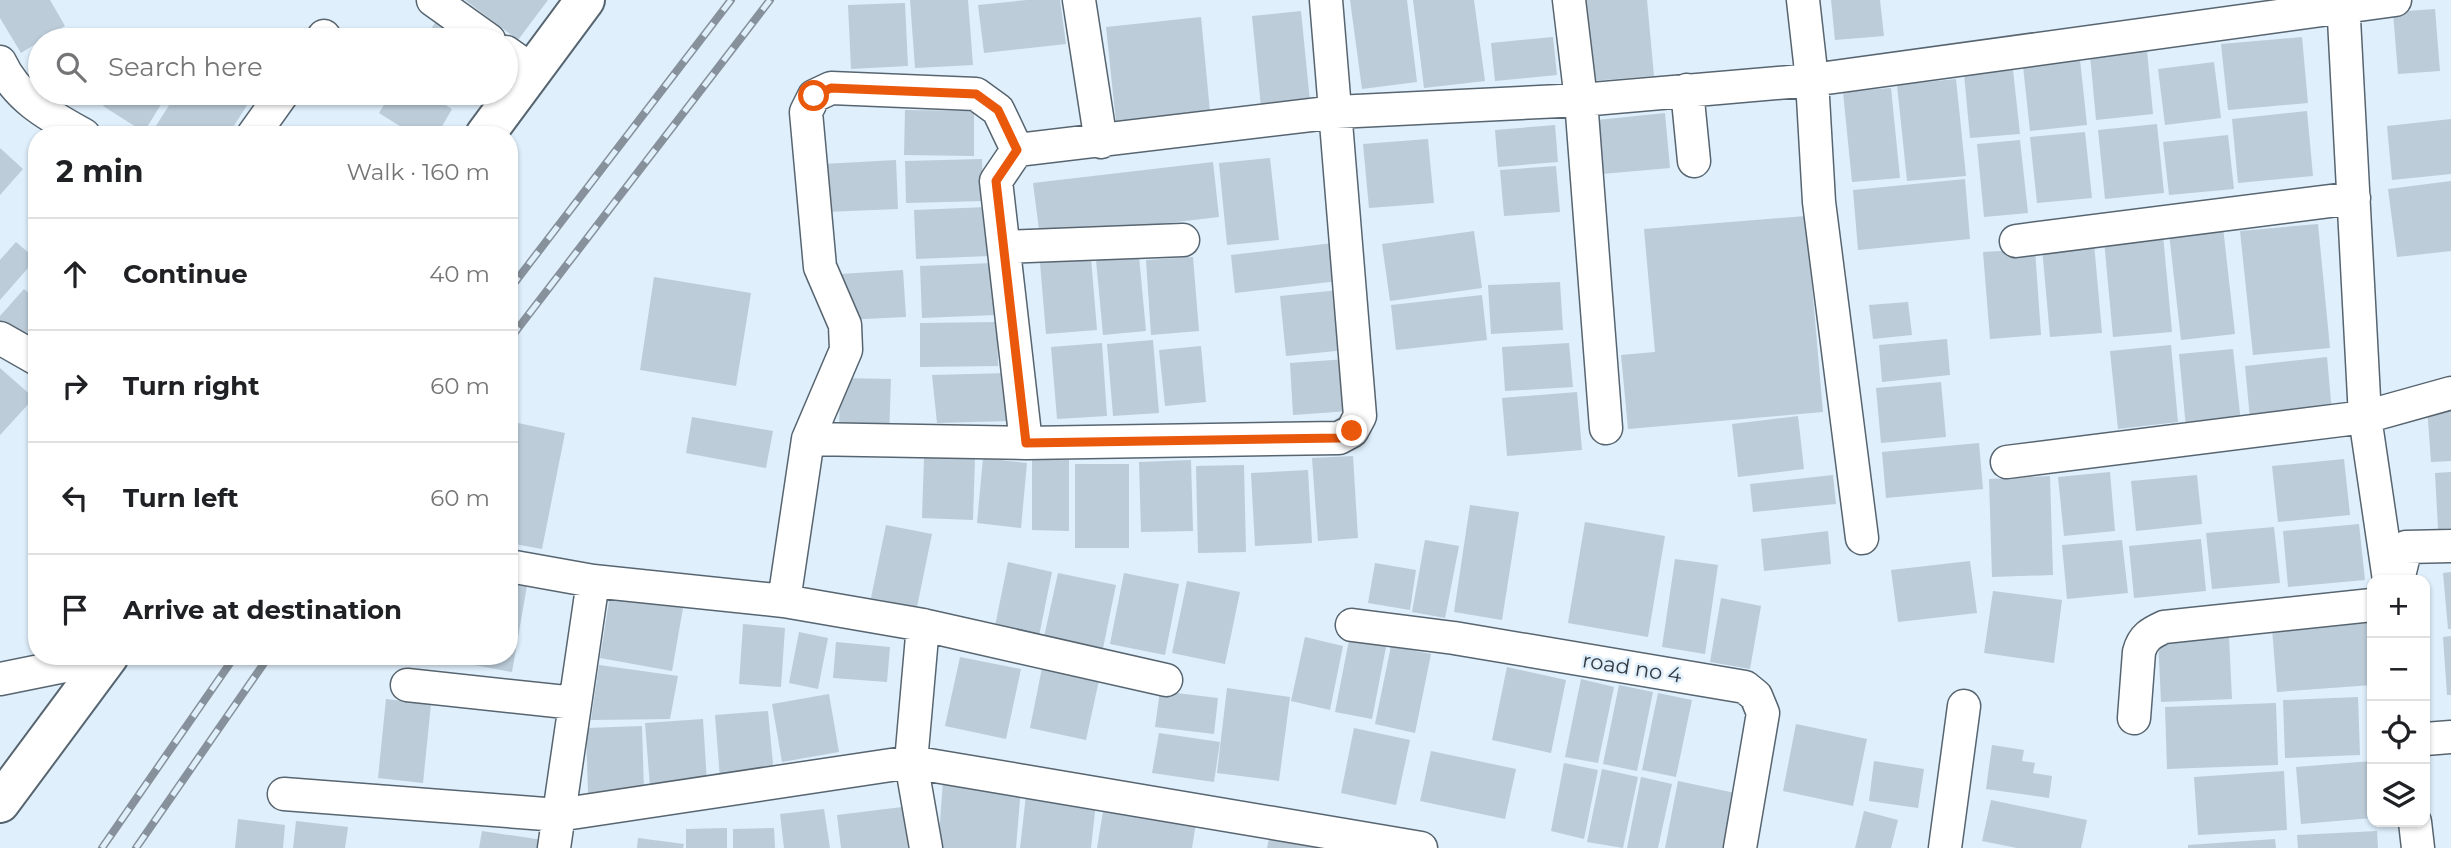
<!DOCTYPE html>
<meta charset="utf-8">
<style>
body{margin:0;font-family:Montserrat,sans-serif;background:#f2f2f2;color:#202124}
.controls{position:absolute;right:21px;bottom:21px;display:grid;overflow:hidden;border-radius:14px;box-shadow:0 2px 5px #0004}
.controls button{width:63px;height:63px;display:grid;place-items:center;padding:0;border:0;border-bottom:2px solid #e0e0e0;background:#fff;color:#202124;font:35px sans-serif}
.stop{position:absolute;width:21px;height:21px;margin:-16px;border:5px solid #ea580c;border-radius:50%;background:#fff}
.stop.end{background:#ea580c;border-color:#fff;box-shadow:0 2px 7px #0008}
.list{margin:0;padding:0;list-style:none}
h2{display:flex;justify-content:space-between;align-items:center;height:91px;margin:0;padding:0 28px;font-size:30px}
h2 small{font-size:23px;font-weight:400;color:#757577}
.list li{display:grid;grid-template-columns:46px 1fr auto;gap:21px;align-items:center;box-sizing:border-box;height:112px;padding:0 28px;border-top:2px solid #e0e0e0}
.list b{display:block;font-size:26px;white-space:nowrap}
.list em{font-size:23px;font-style:normal;color:#757577}
.icon{flex:none;width:38px;height:38px;fill:none;stroke:currentColor;stroke-width:2;stroke-linecap:round;stroke-linejoin:round}
.map{position:relative;flex:none;width:2451px;height:848px;overflow:hidden}
.search{position:absolute;background:#fff;box-shadow:0 2px 5px #0004;left:28px;top:28px;width:490px;height:77px;display:flex;align-items:center;gap:18px;box-sizing:border-box;padding:0 24px;border-radius:38px;color:#757577;font-size:26px}
.panel{position:absolute;background:#fff;box-shadow:0 2px 5px #0004;left:28px;top:126px;width:490px;height:539px;border-radius:28px}
.map>svg:first-child{display:block}
</style>
<div class="map">
<svg width="2451" height="848" viewBox="0 0 2451 848">
<rect width="100%" height="100%" fill="#dfeffc"/>
<!-- building -->
<path fill="#bcccd9" d="M0,0H50L65,26L21,53L0,18Z
M465,0H548L518,40Z
M910,0H968L973,65L915,68Z
M1027,0H1060L1066,44L984,53L978,5Z
M1350,0H1407L1417,82L1362,89Z
M1413,0H1474L1485,81L1424,88Z
M1584,0H1647L1654,76L1591,81Z
M1831,0H1880L1884,36L1835,40Z
M905,3L908,66L851,69L848,5Z
M2435,9L2440,71L2398,74L2393,12Z
M1301,11L1310,102L1261,107L1252,16Z
M442,13L464,29L456,40H423Z
M1201,17L1210,112L1116,122L1106,27Z
M1553,37L1557,75L1495,81L1491,43Z
M2302,37L2308,103L2228,110L2221,44Z
M2147,50L2153,114L2096,120L2090,55Z
M2080,60L2087,125L2030,131L2023,66Z
M2214,62L2221,118L2165,125L2158,69Z
M2013,70L2020,134L1970,138L1964,74Z
M1956,79L1966,176L1907,181L1897,85Z
M1891,88L1900,178L1852,182L1843,92Z
M111,93H168L144,132L103,106Z
M177,93H248L253,96L228,135H150Z
M391,93H426L452,109L437,135H414L379,113Z
M905,110L974,111V156L904,155Z
M2307,111L2313,176L2238,183L2232,119Z
M1665,113L1670,168L1602,174L1597,120Z
M2451,119V174L2392,180L2387,126Z
M2157,124L2164,193L2105,199L2098,130Z
M1555,125L1558,162L1498,167L1495,130Z
M2085,132L2092,198L2037,203L2030,137Z
M2228,135L2234,189L2169,195L2163,142Z
M1428,139L1434,203L1369,208L1363,144Z
M2020,140L2028,213L1984,217L1977,144Z
M0,148L23,169L0,195Z
M1270,158L1279,240L1227,245L1219,163Z
M982,159L983,201L906,203L905,161Z
M896,160L898,209L825,212L823,164Z
M1213,162L1219,217L1040,238L1033,183Z
M1556,166L1560,212L1504,216L1500,170Z
M1965,179L1970,239L1858,250L1853,190Z
M2451,181V251L2397,257L2388,189Z
M988,207L990,256L916,259L914,210Z
M1806,216L1823,412L1628,429L1621,355L1655,352L1644,229Z
M2318,224L2330,348L2253,355L2240,231Z
M2223,227L2235,334L2181,340L2169,233Z
M1474,231L1482,288L1390,301L1382,244Z
M2163,235L2172,332L2113,337L2104,240Z
M16,242L36,259L0,300V260Z
M1333,243L1338,281L1235,293L1231,255Z
M2094,243L2102,333L2050,337L2042,247Z
M2035,249L2041,335L1990,339L1983,252Z
M1139,256L1146,331L1103,335L1096,260Z
M1193,257L1199,331L1151,335L1146,260Z
M1091,258L1097,330L1046,334L1040,263Z
M993,263L995,315L922,318L920,266Z
M903,270L906,317L844,320L841,274Z
M654,277L751,293L736,386L640,370Z
M1560,282L1563,330L1491,334L1488,285Z
M24,289L37,300V331L25,344L0,322V316Z
M1339,290L1346,350L1286,356L1280,296Z
M1482,295L1487,340L1396,350L1391,305Z
M1908,302L1912,335L1873,339L1869,305Z
M997,322L998,366L920,367V323Z
M1947,339L1950,375L1882,382L1879,345Z
M1153,340L1159,413L1113,416L1107,344Z
M1102,343L1107,416L1057,419L1051,347Z
M1569,343L1573,387L1505,391L1502,347Z
M2171,345L2178,422L2118,429L2110,351Z
M1201,346L1206,402L1165,406L1159,350Z
M2233,349L2241,423L2186,428L2179,354Z
M2327,357L2332,412L2250,419L2245,366Z
M1347,359L1350,411L1293,415L1290,363Z
M0,368L34,398L0,435Z
M1008,373L1012,421L937,423L932,375Z
M840,378L891,379L889,437L839,436Z
M1941,382L1946,437L1881,443L1876,388Z
M1577,392L1582,450L1507,456L1502,398Z
M2451,405V461L2431,462L2427,407Z
M1798,416L1804,469L1738,477L1732,424Z
M692,417L773,431L766,468L686,453Z
M518,423L565,433L542,549L509,543V465Z
M1979,443L1983,489L1886,498L1882,452Z
M1353,456L1358,538L1318,541L1312,458Z
M924,457L975,458L973,520L922,518Z
M983,458L1027,463L1021,528L977,523Z
M2344,459L2350,515L2278,522L2272,466Z
M1032,460H1069V531L1032,530Z
M1191,460L1193,531L1141,532L1139,462Z
M1075,464H1129V548H1075Z
M1244,465L1246,552L1198,553L1196,466Z
M1308,470L1312,543L1255,546L1251,473Z
M2110,472L2115,531L2064,536L2058,477Z
M2451,472V528L2438,529L2435,473Z
M1833,475L1836,504L1753,512L1750,484Z
M2197,475L2202,524L2136,531L2131,481Z
M2050,476L2053,575L1992,577L1989,479Z
M1470,505L1519,512L1502,620L1454,612Z
M1585,522L1665,536L1648,637L1568,623Z
M2359,524L2365,580L2288,587L2283,531Z
M886,525L932,534L917,607L871,598Z
M2274,527L2280,583L2212,589L2206,533Z
M1828,531L1831,564L1764,571L1761,539Z
M2201,539L2206,591L2134,598L2129,546Z
M1425,540L1459,546L1445,618L1412,612Z
M2122,540L2128,593L2067,599L2062,545Z
M1675,559L1718,565L1705,654L1662,647Z
M1970,561L1977,613L1898,622L1891,570Z
M1008,562L1052,572L1039,636L995,626Z
M1375,563L1416,570L1410,610L1368,603Z
M2451,572V629H2448L2443,573Z
M1058,573L1116,585L1101,658L1042,646Z
M1124,573L1179,584L1165,655L1110,644Z
M509,576L528,580L512,672L464,663L465,656H509Z
M1187,581L1240,592L1225,664L1172,653Z
M1993,591L2062,600L2054,663L1984,653Z
M610,595L683,608L672,671L600,658Z
M1721,598L1761,606L1750,669L1710,662Z
M2372,620V685L2277,692L2272,628Z
M743,624L785,628L781,687L739,684Z
M799,632L828,638L818,689L789,683Z
M1350,635L1387,642L1372,719L1335,712Z
M2229,636L2232,699L2161,702L2158,639Z
M2451,636V695H2447L2443,637Z
M1305,637L1343,646L1330,710L1291,701Z
M836,642L890,647L887,682L833,678Z
M1391,646L1431,654L1415,733L1375,724Z
M960,657L1021,669L1006,739L945,726Z
M599,665L678,676L670,719L591,720Z
M1507,667L1566,680L1551,753L1492,740Z
M1042,668L1099,680L1086,740L1030,728Z
M1581,679L1614,687L1598,763L1565,757Z
M1619,685L1653,692L1637,771L1603,764Z
M1227,688L1290,697L1279,781L1217,773Z
M1160,691L1218,698L1214,734L1155,727Z
M1658,693L1692,700L1676,777L1642,770Z
M829,694L839,752L782,762L772,704Z
M2358,697L2360,755L2285,758L2283,700Z
M386,699L431,704L423,783L378,778Z
M2276,703L2278,765L2167,769L2165,707Z
M768,711L774,775L720,779L715,715Z
M703,719L707,783L650,787L645,723Z
M1796,724L1867,739L1853,806L1783,791Z
M642,726L644,791L588,793L586,728Z
M1354,728L1410,740L1396,805L1341,793Z
M1159,733L1220,742L1214,782L1152,773Z
M1992,745L2024,750L2022,761L2035,763L2033,773L2052,776L2049,798L1986,789Z
M1431,751L1516,769L1505,819L1420,801Z
M1874,761L1924,769L1918,808L1869,801Z
M2372,761V818L2301,824L2296,767Z
M1564,763L1598,770L1584,839L1551,831Z
M1602,769L1638,777L1623,848L1587,842Z
M2284,771L2287,830L2198,835L2194,777Z
M1641,777L1672,784L1658,848H1627Z
M943,781L1021,787L1016,848H938Z
M1678,781L1740,794L1729,848H1665Z
M1026,795L1096,803L1091,848H1020Z
M1105,799L1197,816L1192,848H1097Z
M1991,800L2087,820L2081,848H2017L1982,841Z
M902,807L908,848H841L837,815Z
M824,809L830,848H784L780,814Z
M1864,811L1898,820L1891,848H1855Z
M238,819L285,825L283,848H235Z
M296,821L348,827L345,848H293Z
M727,828V848H686V829Z
M774,828L775,848H733V829Z
M482,831L543,840L542,848H479Z
M2377,831L2378,848H2298L2297,835Z
M1270,833L1332,848H1267Z
M638,838L684,844L683,848H637Z
M2275,839L2276,848H2188V845Z"/>
<g fill="none" stroke-linecap="round" stroke-linejoin="round">
<!-- street casing -->
<g stroke="#576570" stroke-width="35">
<path id="street" d="M433,0L489,40
M1079,0L1101,142
M1569,0L1581,100L1606,428
M1803,0L1812,80L1819,202L1862,538
M2343,0L2365,417L2389,580
M321,40L324,36
M506,52L533,71
M0,62C17,99 50,116 84,135
M1687,90L1694,161
M253,135L283,93
M2016,241L2354,198
M1006,247L1183,240
M0,338L37,359
M808,439L1026,443L1339,438L1352,431L1360,416L1326,0
M1026,443L996,181L1017,150L1336,112L1581,100L1812,80L2395,0
M2007,462L2365,417L2451,393
M509,566L593,581L784,601L923,625L1166,680
M2398,580L2406,547L2451,546
M784,601L808,439L846,350L845,325L820,267L806,112L814,96L831,88L976,94L998,110L1017,150
M923,625L911,762L926,848
M1352,625L1454,638L1745,687L1756,696L1763,713L1740,848
M0,679L109,657
M407,685L575,703
M2134,718L2139,652C2143,637 2151,633 2164,627L2372,605
M2425,739L2451,737
M284,794L558,815L911,762L1421,848
M2415,822L2418,848
M554,848L593,581
M1945,848L1964,706"/>
</g>
<!-- secondary casing -->
<g stroke="#576570" stroke-width="42">
<path id="secondary" d="M485,135L585,0
M0,803L109,656"/>
</g>
<!-- street -->
<use href="#street" stroke="#fff" stroke-width="32"/>
<!-- secondary -->
<use href="#secondary" stroke="#fff" stroke-width="38"/>
<!-- rail casing -->
<g stroke="#87919b" stroke-width="8">
<path id="rail" d="M509,290L731,0
M509,340L770,0
M102,848L235,656
M136,848L269,656"/>
</g>
<!-- rail -->
<use href="#rail" stroke="#dfeffc" stroke-width="5" stroke-dasharray="16" stroke-linecap="butt"/>
</g>
<g fill="none" stroke-linecap="round" stroke-linejoin="round">
<!-- route -->
<path stroke="#ea580c" stroke-width="9" d="M814,96L831,88L976,94L998,110L1017,150L996,181L1026,443L1339,438L1352,431"/>
</g>
<g text-anchor="middle" stroke-width="5" stroke-linejoin="round" paint-order="stroke">
<!-- street labels -->
<g font-size="21" fill="#33393f" stroke="#dfeffc">
<text transform="translate(1632 668) rotate(9)" y="7">road no 4</text>
</g>
</g>
</svg>
<div class="controls">
<button>+</button>
<button>−</button>
<button><svg class="icon" aria-label="locate" viewBox="0 0 24 24"><circle cx="12" cy="12" r="6"/><path d="M12 2v4M12 18v4M2 12h4M18 12h4"/></svg></button>
<button><svg class="icon" aria-label="layers" viewBox="0 0 24 24"><path d="M12 4l9 5-9 5-9-5zM3 14l9 5 9-5"/></svg></button>
</div>
<div class="stop" style="left:814px;top:96px"></div>
<div class="stop end" style="left:1352px;top:431px"></div>
<div class="search"><svg class="icon" aria-label="search" viewBox="0 0 24 24"><circle cx="10" cy="10" r="6"/><path d="M15 15l6 6"/></svg>Search here</div>
<section class="panel">
<h2>2 min<small>Walk · 160 m</small></h2>
<ul class="list">
<li><svg class="icon" aria-label="ahead" viewBox="0 0 24 24"><path d="M12 20V5M6 11l6-6 6 6"/></svg><div><b>Continue</b></div><em>40 m</em></li>
<li><svg class="icon" aria-label="right" viewBox="0 0 24 24"><path d="M7 20v-9h11M14 6l5 5-5 5"/></svg><div><b>Turn right</b></div><em>60 m</em></li>
<li><svg class="icon" aria-label="left" viewBox="0 0 24 24"><path d="M17 20v-9H6M10 6l-5 5 5 5"/></svg><div><b>Turn left</b></div><em>60 m</em></li>
<li><svg class="icon" aria-label="arrive" viewBox="0 0 24 24"><path d="M6 21V4h12l-3 4 3 4H6"/></svg><div><b>Arrive at destination</b></div></li>
</ul>
</section>
</div>
